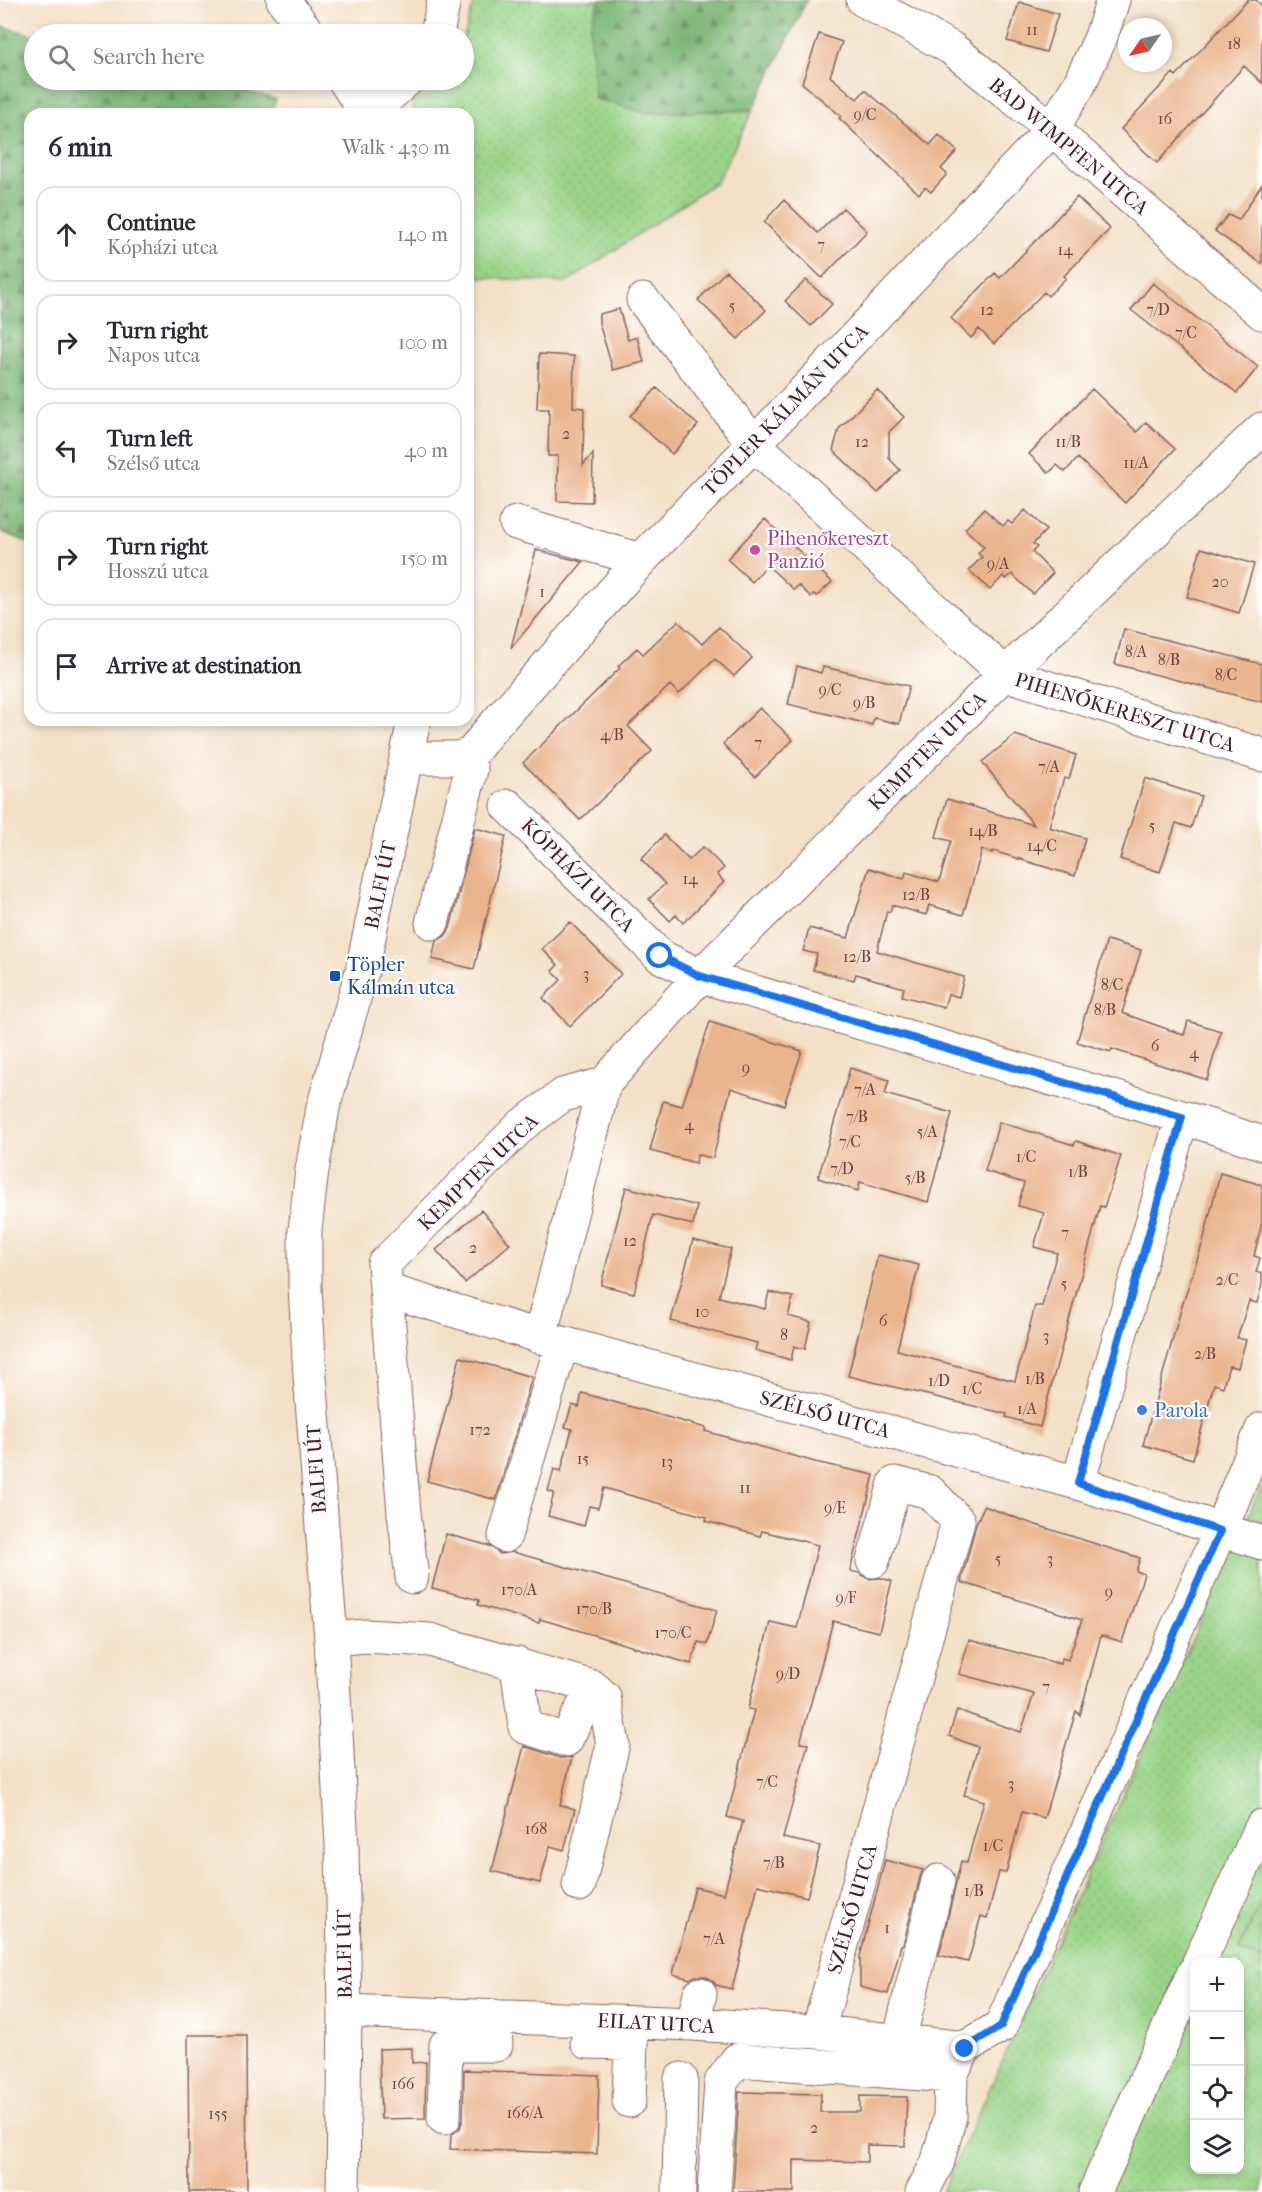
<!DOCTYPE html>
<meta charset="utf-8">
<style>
body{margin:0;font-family:"IM FELL French Canon",serif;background:#f7f7f7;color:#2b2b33}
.controls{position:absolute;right:18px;bottom:18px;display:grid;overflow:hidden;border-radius:12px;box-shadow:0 3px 9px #0003}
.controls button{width:54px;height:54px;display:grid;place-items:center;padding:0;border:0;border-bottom:2px solid #e1e1e2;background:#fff;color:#2b2b33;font:30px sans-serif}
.compass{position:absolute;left:1118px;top:18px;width:54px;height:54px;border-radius:50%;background:#fff;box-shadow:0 3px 9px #0003;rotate:236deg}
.stop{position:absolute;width:18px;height:18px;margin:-14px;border:4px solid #1a73e8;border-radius:50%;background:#fff}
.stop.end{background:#1a73e8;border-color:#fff;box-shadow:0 2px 6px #0008}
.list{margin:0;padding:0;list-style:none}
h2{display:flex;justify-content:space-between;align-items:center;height:78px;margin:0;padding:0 24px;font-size:26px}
h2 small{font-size:20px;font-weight:400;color:#7c7c81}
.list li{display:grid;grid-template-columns:39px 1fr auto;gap:18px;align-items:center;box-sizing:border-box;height:96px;margin:0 12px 12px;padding:0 12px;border:2px solid #e1e1e2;border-radius:18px}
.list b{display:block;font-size:22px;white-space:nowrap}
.list p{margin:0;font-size:20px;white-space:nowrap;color:#7c7c81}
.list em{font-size:20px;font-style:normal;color:#7c7c81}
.icon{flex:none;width:33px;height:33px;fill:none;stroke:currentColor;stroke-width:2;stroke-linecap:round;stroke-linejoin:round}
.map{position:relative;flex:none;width:1262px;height:2192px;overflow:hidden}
.search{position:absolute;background:#fff;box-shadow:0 3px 9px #0003;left:24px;top:24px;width:450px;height:66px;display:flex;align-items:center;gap:15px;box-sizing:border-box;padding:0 21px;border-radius:33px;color:#7c7c81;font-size:22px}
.panel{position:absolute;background:#fff;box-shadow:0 3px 9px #0003;left:24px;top:108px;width:450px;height:618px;border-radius:18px}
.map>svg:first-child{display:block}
</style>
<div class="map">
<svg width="1262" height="2192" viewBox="0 0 1262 2192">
<defs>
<pattern id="grass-dots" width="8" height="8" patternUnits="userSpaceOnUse" patternTransform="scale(1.5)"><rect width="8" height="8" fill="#9ad488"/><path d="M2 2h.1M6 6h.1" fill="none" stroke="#86b676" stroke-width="1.8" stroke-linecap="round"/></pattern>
<pattern id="forest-firs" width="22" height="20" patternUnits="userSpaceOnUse" patternTransform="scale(1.5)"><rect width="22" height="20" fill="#7bb674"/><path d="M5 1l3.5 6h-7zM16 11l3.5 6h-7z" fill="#67935f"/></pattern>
</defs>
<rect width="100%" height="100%" fill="#fff"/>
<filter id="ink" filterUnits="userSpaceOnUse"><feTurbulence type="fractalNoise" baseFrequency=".0167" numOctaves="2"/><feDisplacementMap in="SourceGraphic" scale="12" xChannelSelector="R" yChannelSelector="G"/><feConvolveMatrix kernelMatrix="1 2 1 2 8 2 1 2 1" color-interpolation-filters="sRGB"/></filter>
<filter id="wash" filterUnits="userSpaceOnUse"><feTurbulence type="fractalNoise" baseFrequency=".008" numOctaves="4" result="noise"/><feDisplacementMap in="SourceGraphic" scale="24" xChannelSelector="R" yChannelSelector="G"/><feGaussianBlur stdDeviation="1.35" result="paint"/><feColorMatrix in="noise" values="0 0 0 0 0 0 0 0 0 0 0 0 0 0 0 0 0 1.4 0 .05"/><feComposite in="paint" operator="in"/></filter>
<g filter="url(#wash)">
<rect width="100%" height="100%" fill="#f3e0c6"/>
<!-- grass -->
<path fill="url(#grass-dots)" stroke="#727a5a" stroke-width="1.5" fill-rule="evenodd" d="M475,0H599L590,29L646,113L753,110L717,181L566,283L478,277L468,252V114H414L411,105L437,80H464V36Z
M1262,1485V1901L1239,1949L1262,1959V2192H942L1008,2049ZM1194,1962H1240V2170H1194Z"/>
<!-- forest -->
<path fill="url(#forest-firs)" stroke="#626a50" stroke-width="1.5" d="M599,0H807L753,110L646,113L595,99L590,29Z
M0,26L34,35V80H201L276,99L271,114H30V543L0,531Z"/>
<!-- garden -->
<path fill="#9ad488" stroke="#727a5a" stroke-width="1.5" d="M1262,1901V1959L1239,1950Z"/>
<g id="blocks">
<!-- building -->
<path fill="#eab48c" d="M1248,0H1256L1262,6V83L1244,66L1157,163L1121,129L1173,73L1176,76Z
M1019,2L1058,14L1046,52L1007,41Z
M819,34L842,42L830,76L857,99L865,90L930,145L939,135L957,151L941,169L947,174L931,192L925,187L919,194L839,118L841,116L802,83Z
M1262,184V264L1215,231L1228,215L1239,220Z
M1077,197L1110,229L1064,276L1066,278L1048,296L1044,292L994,344L979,329L971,338L951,318L995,273L1000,278Z
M784,200L818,233L843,208L867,231L822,278L764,222Z
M726,271L766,310L738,339L698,300Z
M806,280L832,304L811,326L785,301Z
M1153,283L1258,367L1237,393L1131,310Z
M619,309L628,340L637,337L644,362L613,370L599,323V314Z
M539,354L574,356L573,407L584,408L583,465L593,454L592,502L557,501L558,456H548L549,409H537Z
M657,388L698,425L672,454L630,416Z
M1092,389L1137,432L1146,422L1175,449L1125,503L1078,458L1065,472L1057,465L1049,473L1029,454Z
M877,390L904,417L889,432V458L900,470L878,493L833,450L839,429Z
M984,509L1003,526L1008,521L1012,524L1025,510L1046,530L1033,544L1037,547L1032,552L1053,573L1033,594L1012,574L1006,579L1003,576L990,590L969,570L982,557L978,553L984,547L965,529Z
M765,519L832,582L817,596L814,594L811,597L798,585L794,590L767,565L752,582L727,559Z
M1201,548L1254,564L1239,613L1187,597Z
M536,550L583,562L511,648Z
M678,621L702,644L719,627L752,658L734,676L715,659L679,694L670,685L628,726L652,751L580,820L523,763L620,668L618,666L637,648L643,654Z
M1124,629L1262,664V702L1115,664Z
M797,666L821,673L823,667L909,686L899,724L874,718L872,725L788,704Z
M760,708L793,740L755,777L723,744Z
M1015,735L1076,755L1069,779L1064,778L1049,827L1085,838L1075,876L993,851L992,853L982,850L963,915L929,905L926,915L892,905L890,912L887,911L877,951L964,977L959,997L948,994L944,1007L902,996L904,988L856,974L854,980L813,970L817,954L803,951L809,928L848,938L869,868L904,879L906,872L939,882L951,841L936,837L947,799L1034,825L982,762Z
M1145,778L1201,796L1191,828L1176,823L1160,872L1120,859Z
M475,828L506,836L474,969L432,959L436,941L445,936L450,928Z
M664,835L689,860L703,847L724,868L717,874L724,882L683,923L676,915L670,921L649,899L665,884L641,859Z
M570,922L621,974L570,1026L543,998L561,980L552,971L558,965L542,949Z
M1107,940L1141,950L1122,1013L1184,1035L1188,1021L1221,1031L1207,1080L1112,1049L1111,1052L1077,1042Z
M710,1022L802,1051L784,1105L731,1088L713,1158L697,1155L696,1163L650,1151L663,1101L682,1106Z
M850,1068L889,1080L885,1094L952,1113L928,1202L860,1182L858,1191L818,1178Z
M999,1122L1074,1145L1076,1141L1121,1156L1104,1207L1100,1206L1040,1427L1006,1417L1007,1414L848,1376L878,1255L919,1265L897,1350L1015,1381L1035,1306H1042L1057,1253L1034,1247L1044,1213L1018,1206L1024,1183L985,1171Z
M1220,1173L1262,1185V1222L1254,1256L1260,1258L1256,1272L1262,1274V1284L1257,1303L1249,1301L1237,1338L1246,1340L1238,1368L1229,1366L1223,1387L1214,1384L1193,1459L1143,1445L1182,1306L1203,1242Z
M626,1187L697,1206L693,1225L653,1215L634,1293L601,1285Z
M481,1210L510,1244L465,1283L436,1250Z
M693,1240L731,1249L719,1297L765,1309L769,1292L793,1297L788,1316L811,1322L805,1349L794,1346L791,1360L755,1350L757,1343L671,1321Z
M460,1357L532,1377L496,1500L427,1481Z
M582,1393L706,1428L705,1431L815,1462L874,1475L850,1571L859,1573L868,1579L880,1578L892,1581L879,1632L833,1621L800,1743L808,1744L783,1838L820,1846L807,1897L758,1885L732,1989L716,1985L712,1980L705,1976H695L690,1979L673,1974L695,1887L724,1894L743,1821L727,1817L754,1710L748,1709L770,1622L797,1628L818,1545L762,1531L760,1536L706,1521L707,1517L604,1488L598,1508L589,1506L584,1526L548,1516L554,1493L548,1491L554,1469L561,1471L572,1429L565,1427L572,1405L579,1407Z
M984,1506L1030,1523L1140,1558L1136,1571L1144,1574L1122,1642L1101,1635L1080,1715L1076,1711L1044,1818L1022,1812L1006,1873L999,1872L987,1918L981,1916L968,1962L939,1955L961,1861L967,1863L984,1801L964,1795L978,1747L949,1736L957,1710L1021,1732L1034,1694L959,1674L969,1640L1060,1664L1062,1658L1068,1660L1082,1620L961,1582L976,1524Z
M446,1534L490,1546L500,1554L513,1552L717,1610L707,1644L698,1642L691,1664L540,1619L539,1623L478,1605L479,1600L432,1588Z
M524,1746L560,1758L572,1757L560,1805L575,1809L564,1850L550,1846L540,1883L492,1871Z
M885,1860L923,1870L920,1877L903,1945H901L888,1994L860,1987V1956Z
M188,2035H246L247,2192H189Z
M412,2048V2063L426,2062L425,2118L381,2119L379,2049Z
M464,2070L599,2075L597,2154L450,2149L451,2135L460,2128L463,2119Z
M739,2092L821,2094L820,2112H860V2096L907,2097L905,2146L867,2145V2162L794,2160V2192H733Z"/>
</g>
</g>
<g filter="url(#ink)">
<use href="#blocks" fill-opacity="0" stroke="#856361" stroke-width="1.5"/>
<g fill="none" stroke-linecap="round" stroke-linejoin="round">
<!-- minor casing -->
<g stroke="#856361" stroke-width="35">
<path id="minor" d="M863,0L951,48L1052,129L1262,313
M437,34L444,0
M365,111L388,97L407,80
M643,300L754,444L1005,674L1262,755
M516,523L641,560
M407,758H459L472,753L489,731L641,560L754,444L1052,129L1079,85L1101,37L1113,0
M508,806L660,956L700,976L1182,1117L1262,1143
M432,923L471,770L459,758
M386,1290L562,1343L1078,1483L1262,1543
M540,1337L604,1084L700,976L1005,674L1262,429
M1078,1483L1182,1117
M505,1536L562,1343
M412,1577L404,1513L384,1264L522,1125L563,1095L604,1084
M331,1639L366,1636L430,1640L593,1687L604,1697L613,1744L579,1885
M517,1664L525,1727L566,1740L593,1687
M345,2011L693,2024L818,2032L965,2048
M693,2024L700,1994
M818,2032L958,1521L930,1492L895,1483L873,1561
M899,2041L938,1881
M587,2042L631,2043L629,2101
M444,2118L446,2045H496L494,2016
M679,2192L681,2079
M714,2192L721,2082L737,2060L950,2076L965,2048L1001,2026L1220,1531L1262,1429
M922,2192L937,2164L950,2116L951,2074"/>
</g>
<!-- major casing -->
<g stroke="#856361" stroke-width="35">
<path id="major" d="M283,0L309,34
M344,80L367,114
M1199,1962L1262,1826
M343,2192L345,2011L342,1846L331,1639L310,1376L305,1287V1230L312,1170L323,1108L362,971L414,720
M1095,2192L1194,1972"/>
</g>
<!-- minor -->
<use href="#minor" stroke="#fff" stroke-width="33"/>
<!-- major -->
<use href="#major" stroke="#fff" stroke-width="33"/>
</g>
</g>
<g fill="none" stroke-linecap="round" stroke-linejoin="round" filter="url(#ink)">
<!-- route -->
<path stroke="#1a73e8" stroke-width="8" d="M660,956L700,976L1182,1117L1078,1483L1220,1531L1001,2026L965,2049"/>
</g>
<!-- markers -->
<circle fill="#d1479c" stroke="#fff" stroke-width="2" cx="755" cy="550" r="6"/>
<rect fill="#1a4fb4" stroke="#fff" stroke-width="2" x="329" y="970" width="12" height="12" rx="3"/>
<circle fill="#3f7fe0" stroke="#fff" stroke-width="2" cx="1142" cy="1410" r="6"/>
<g text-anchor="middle" stroke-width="4.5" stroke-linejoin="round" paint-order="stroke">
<!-- number labels -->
<g font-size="16" fill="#724443">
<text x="1032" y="35">11</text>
<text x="1234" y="49">18</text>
<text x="865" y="120">9/C</text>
<text x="1165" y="124">16</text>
<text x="821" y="250">7</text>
<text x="1065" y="255">14</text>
<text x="732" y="311">5</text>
<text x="987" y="315">12</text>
<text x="1158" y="315">7/D</text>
<text x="1186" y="338">7/C</text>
<text x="566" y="439">2</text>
<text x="862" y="447">12</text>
<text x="1068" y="447">11/B</text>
<text x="1136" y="468">11/A</text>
<text x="998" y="569">9/A</text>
<text x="1220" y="587">20</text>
<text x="542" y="597">1</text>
<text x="1136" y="657">8/A</text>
<text x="1169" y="665">8/B</text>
<text x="1226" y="680">8/C</text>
<text x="830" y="695">9/C</text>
<text x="864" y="708">9/B</text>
<text x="612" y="740">4/B</text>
<text x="758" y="748">7</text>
<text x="1049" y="772">7/A</text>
<text x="1152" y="831">5</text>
<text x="983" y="836">14/B</text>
<text x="1042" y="851">14/C</text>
<text x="690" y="884">14</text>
<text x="916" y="900">12/B</text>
<text x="857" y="962">12/B</text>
<text x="586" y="979">3</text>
<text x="1112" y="990">8/C</text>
<text x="1105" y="1015">8/B</text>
<text x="1155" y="1051">6</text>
<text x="1194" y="1058">4</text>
<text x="746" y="1073">9</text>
<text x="865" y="1095">7/A</text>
<text x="857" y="1122">7/B</text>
<text x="689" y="1130">4</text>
<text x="927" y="1137">5/A</text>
<text x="850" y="1147">7/C</text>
<text x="1026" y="1162">1/C</text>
<text x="842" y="1174">7/D</text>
<text x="1078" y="1177">1/B</text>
<text x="915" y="1183">5/B</text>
<text x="1065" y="1238">7</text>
<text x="630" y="1246">12</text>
<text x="473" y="1253">2</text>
<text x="1227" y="1285">2/C</text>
<text x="1064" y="1289">5</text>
<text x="702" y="1317">10</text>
<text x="883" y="1326">6</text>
<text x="784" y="1340">8</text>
<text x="1046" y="1341">3</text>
<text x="1205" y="1359">2/B</text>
<text x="1035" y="1384">1/B</text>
<text x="939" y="1386">1/D</text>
<text x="972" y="1394">1/C</text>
<text x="1027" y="1414">1/A</text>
<text x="480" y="1435">172</text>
<text x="583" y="1464">15</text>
<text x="667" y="1467">13</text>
<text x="745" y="1493">11</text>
<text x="835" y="1513">9/E</text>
<text x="998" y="1564">5</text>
<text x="1050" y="1564">3</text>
<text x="519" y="1595">170/A</text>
<text x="1109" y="1597">9</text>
<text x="846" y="1603">9/F</text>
<text x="594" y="1614">170/B</text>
<text x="673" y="1638">170/C</text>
<text x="788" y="1679">9/D</text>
<text x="1046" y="1692">7</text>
<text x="767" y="1787">7/C</text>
<text x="1011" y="1789">3</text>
<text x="536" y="1834">168</text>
<text x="993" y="1851">1/C</text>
<text x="774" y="1868">7/B</text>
<text x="974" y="1896">1/B</text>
<text x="887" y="1933">1</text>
<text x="714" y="1944">7/A</text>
<text x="403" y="2089">166</text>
<text x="525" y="2118">166/A</text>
<text x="218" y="2119">155</text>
<text x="814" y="2133">2</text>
</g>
<!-- street labels -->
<g font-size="20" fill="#4a1f2b" stroke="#fff">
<text transform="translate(1069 146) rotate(40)" y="7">BAD WIMPFEN UTCA</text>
<text transform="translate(785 410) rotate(-46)" y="7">TÖPLER KÁLMÁN UTCA</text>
<text transform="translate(1125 712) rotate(17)" y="7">PIHENŐKERESZT UTCA</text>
<text transform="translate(927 751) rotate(-45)" y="7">KEMPTEN UTCA</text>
<text transform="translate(578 875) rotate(45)" y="7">KÓPHÁZI UTCA</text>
<text transform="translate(380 885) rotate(-78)" y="7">BALFI ÚT</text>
<text transform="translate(478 1172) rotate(-44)" y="7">KEMPTEN UTCA</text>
<text transform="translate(825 1414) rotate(15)" y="7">SZÉLSŐ UTCA</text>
<text transform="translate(316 1469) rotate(-94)" y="7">BALFI ÚT</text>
<text transform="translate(852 1909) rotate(-74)" y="7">SZÉLSŐ UTCA</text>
<text transform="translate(344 1954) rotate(-91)" y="7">BALFI ÚT</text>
<text transform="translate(656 2023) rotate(3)" y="7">EILAT UTCA</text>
</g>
<!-- hotel labels -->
<g font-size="20" fill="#b23c85" stroke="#fff" text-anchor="start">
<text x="767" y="545">Pihenőkereszt<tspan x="767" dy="23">Panzió</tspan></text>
</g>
<!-- transit labels -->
<g font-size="20" fill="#164399" stroke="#fff" text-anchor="start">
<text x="347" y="971">Töpler<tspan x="347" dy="23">Kálmán utca</tspan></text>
</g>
<!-- shop labels -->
<g font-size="20" fill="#366cbe" stroke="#fff" text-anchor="start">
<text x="1154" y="1417">Parola</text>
</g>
</g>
</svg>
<div class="controls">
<button>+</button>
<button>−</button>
<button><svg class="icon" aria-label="locate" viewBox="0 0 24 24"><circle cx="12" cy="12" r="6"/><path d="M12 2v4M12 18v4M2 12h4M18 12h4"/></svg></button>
<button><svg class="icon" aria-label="layers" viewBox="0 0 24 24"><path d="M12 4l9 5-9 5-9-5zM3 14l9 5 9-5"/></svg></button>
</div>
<svg class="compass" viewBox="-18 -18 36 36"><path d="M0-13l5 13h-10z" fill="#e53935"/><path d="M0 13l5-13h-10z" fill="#7c7c81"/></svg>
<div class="stop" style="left:660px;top:956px"></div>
<div class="stop end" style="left:965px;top:2049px"></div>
<div class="search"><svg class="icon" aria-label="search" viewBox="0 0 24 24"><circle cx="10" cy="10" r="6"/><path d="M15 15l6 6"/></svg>Search here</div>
<section class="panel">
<h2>6 min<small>Walk · 430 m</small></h2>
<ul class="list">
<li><svg class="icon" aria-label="ahead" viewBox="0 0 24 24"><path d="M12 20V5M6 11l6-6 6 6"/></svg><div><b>Continue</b><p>Kópházi utca</p></div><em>140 m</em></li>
<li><svg class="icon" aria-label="right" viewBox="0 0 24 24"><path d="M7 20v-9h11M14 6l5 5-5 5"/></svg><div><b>Turn right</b><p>Napos utca</p></div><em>100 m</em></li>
<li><svg class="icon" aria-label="left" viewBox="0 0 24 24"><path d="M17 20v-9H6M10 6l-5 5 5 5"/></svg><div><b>Turn left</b><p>Szélső utca</p></div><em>40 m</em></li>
<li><svg class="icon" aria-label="right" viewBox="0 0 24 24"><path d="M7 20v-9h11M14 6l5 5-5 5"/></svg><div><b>Turn right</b><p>Hosszú utca</p></div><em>150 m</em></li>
<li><svg class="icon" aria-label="arrive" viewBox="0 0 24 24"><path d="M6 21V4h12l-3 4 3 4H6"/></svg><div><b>Arrive at destination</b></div></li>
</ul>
</section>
</div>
